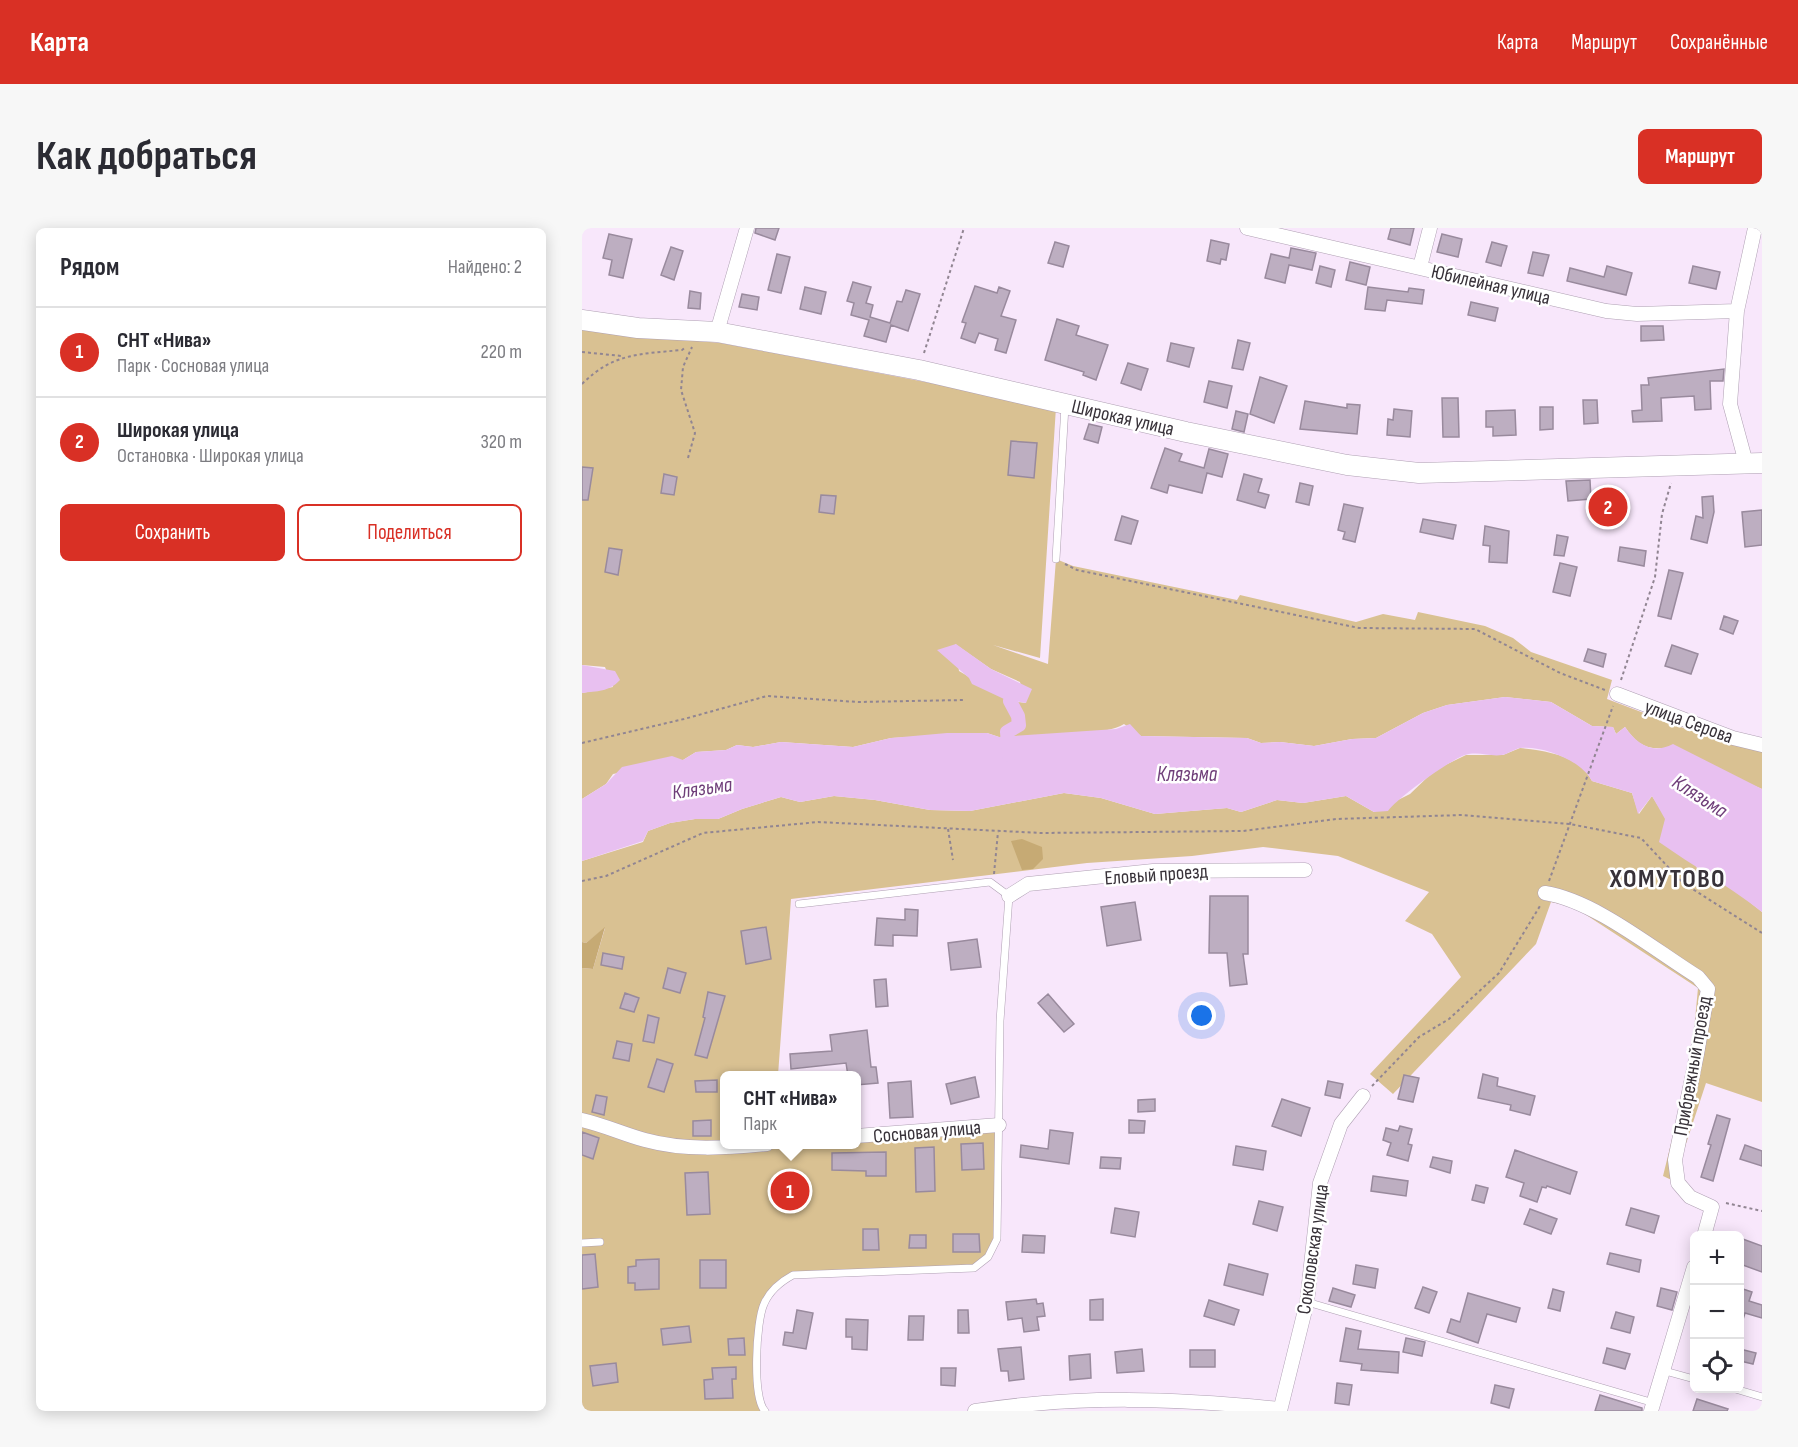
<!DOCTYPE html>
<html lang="ru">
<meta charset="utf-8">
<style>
body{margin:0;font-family:"Sofia Sans Condensed",sans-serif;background:#f7f7f7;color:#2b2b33}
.controls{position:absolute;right:18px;bottom:18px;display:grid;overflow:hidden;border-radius:9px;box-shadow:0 3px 15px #0003}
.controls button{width:54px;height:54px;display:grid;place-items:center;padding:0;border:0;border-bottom:2px solid #e1e1e2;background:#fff;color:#2b2b33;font:30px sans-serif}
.you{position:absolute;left:620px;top:788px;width:21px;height:21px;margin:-15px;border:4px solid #fff;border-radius:50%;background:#1a73e8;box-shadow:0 0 0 9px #1a73e833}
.badge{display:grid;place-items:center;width:39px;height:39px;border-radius:50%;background:#d93025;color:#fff;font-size:20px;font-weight:700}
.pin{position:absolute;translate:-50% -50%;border:3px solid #fff;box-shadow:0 2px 6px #0006}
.popup{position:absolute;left:138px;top:843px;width:141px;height:78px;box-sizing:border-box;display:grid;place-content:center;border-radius:9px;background:#fff;filter:drop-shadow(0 2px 4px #0005);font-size:20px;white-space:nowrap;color:#7c7c81}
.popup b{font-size:22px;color:#2b2b33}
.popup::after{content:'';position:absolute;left:50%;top:100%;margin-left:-12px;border:12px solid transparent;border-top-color:#fff}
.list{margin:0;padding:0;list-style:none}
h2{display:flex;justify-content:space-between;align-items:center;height:78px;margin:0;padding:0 24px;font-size:26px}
h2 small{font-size:20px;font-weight:400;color:#7c7c81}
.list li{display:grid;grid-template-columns:39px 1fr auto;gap:18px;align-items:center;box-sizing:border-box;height:90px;padding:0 24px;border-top:2px solid #e1e1e2}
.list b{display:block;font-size:22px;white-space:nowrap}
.list p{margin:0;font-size:20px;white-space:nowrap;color:#7c7c81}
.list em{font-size:20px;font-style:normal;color:#7c7c81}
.actions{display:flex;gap:12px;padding:18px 24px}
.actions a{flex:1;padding:14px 0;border:2px solid #d93025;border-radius:9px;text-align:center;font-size:21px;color:#d93025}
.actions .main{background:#d93025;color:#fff}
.icon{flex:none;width:33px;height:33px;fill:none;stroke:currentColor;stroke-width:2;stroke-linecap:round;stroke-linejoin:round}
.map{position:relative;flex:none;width:1180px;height:1183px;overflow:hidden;border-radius:9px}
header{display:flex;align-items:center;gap:36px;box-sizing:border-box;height:84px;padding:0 30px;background:#d93025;color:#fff}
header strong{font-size:28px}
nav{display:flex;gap:33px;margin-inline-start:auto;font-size:21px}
.intro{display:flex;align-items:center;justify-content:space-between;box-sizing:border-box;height:144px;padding:0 36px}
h1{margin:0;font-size:42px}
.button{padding:15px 27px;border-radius:9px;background:#d93025;color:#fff;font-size:21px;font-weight:700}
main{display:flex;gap:36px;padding:0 36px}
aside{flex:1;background:#fff;border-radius:9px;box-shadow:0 3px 15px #0003}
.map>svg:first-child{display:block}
</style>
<header>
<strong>Карта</strong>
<nav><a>Карта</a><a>Маршрут</a><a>Сохранённые</a></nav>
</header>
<div class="intro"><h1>Как добраться</h1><a class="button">Маршрут</a></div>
<main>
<aside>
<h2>Рядом<small>Найдено: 2</small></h2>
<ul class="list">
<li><span class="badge">1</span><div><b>СНТ «Нива»</b><p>Парк · Сосновая улица</p></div><em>220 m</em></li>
<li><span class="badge">2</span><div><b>Широкая улица</b><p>Остановка · Широкая улица</p></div><em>320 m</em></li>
</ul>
<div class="actions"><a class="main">Сохранить</a><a>Поделиться</a></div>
</aside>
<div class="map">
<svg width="1180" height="1183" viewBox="0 0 1180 1183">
<rect width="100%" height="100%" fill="#f8e7fb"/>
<!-- green -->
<path fill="#d9c192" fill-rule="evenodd" d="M0,100L47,107L139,115L474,179L458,430L411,417L466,436L474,331L491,338L655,372L658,367L774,394L801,386L833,392L836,384L903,398L931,410L949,424L1030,452L1025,471L1104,501L1180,524V561L1083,520C1063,522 1054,515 1043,499L1034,506L1031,499L1010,498L969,474L923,469L865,477L841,485L794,510L770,511L732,518L698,514L679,515L665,510L559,508L542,496C522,509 445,508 417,509L405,505L309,510L271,519L199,514L171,519L155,517L144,522L114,524L101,532L31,546L24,556L0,571V465L31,459L23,439L0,437ZM373,416L409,441L438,454L444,475L428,473L377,443Z
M938,520C964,523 997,527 1010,553L1050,565L1057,586L1070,568L1115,640L1154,663L1180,684V874L1124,855L1100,928L1096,955L1081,948L1109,834L1116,760L992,679L969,674L954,716L811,866L788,846L879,749L850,706L823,693L847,664L756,628L681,619L610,628L505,635L209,671L196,847L142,848V916H274V908L417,897L415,1011L406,1029L392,1040L211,1047L199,1053L180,1079L173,1149L183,1183H0V740L11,741L23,700L4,715L0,714V633L61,614L66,603L88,595L113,591H136L160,581L199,569L218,574L252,568L293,572L348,582L388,583L482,565L519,570L573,586L645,580L659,584L695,572L721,575L764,568L792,584L828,566L853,542L884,527H921Z"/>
<!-- forest -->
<path fill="#c6aa74" d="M440,611L460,619L461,631L451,641L440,642L429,613Z
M23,699L11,741L0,740V714L4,715Z"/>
<!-- water -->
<path fill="#e8c0f0" d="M374,416L409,441L450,461L444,475L422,471L390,456L387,450L355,422Z
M0,437L33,443L38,452C27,464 15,463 0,465Z
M923,469L969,474L1010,498L1031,499L1034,506L1043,499C1055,516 1070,527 1091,516L1180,561V684C1147,658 1111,638 1077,614L1083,591L1070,568L1056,586L1050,565L1010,553C1000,533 961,517 938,520C932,521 926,526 920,527C908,529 896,523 883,527C868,532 814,571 806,583L792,584L764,568L721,575L695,572L659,584L645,580L573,586L519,570L482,565L388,583L348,582L293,572L252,568L218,574L199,569L160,581L136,591H113L88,595L66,603L61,613L0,633V571L24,556L40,539L90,528L101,532L114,524L144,522L155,517L171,519L199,514L271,519L309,510L365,505H405L417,509L534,501L548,496L559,508L665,510L679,515L698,514L732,518L770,511L794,510L841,485L865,477Z"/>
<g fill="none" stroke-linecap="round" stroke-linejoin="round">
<!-- canal -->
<path stroke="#e8c0f0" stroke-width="14" d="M427,527L425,504L437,497L436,488L428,473"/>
</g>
<!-- building -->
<path fill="#bdaec1" stroke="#998a9d" stroke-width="1.5" d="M174,0H197L193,12L173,5Z
M809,0H832L828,17L806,11Z
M27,6L50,11L41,50L27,47L30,32L21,30Z
M860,6L880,11L876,29L855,24Z
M629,12L647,16L644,32L639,31L638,36L625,33Z
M473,14L487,18L481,39L466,35Z
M910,14L925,18L919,38L904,34Z
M89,19L101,23L92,52L79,47Z
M709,20L734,25L730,42L707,37L703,55L683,50L689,26L707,30Z
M951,24L967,27L961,48L946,45Z
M195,26L208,29L199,65L186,62Z
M768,34L788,39L784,57L764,52Z
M738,38L753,42L749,59L734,55Z
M1025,38L1050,45L1044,67L985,53L988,40L1022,49Z
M1111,38L1138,44L1134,61L1107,55Z
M271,54L289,59L284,75L291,77L288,89L308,95L315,73L320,74L324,62L338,66L326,103L309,97L304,114L282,108L287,92L269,87L272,75L265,73Z
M393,58L415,65L417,59L428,63L419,88L434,92L424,125L413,122L416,111L397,105L393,115L379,110L384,95L380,94Z
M223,59L244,64L239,86L218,81Z
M786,59L826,64L827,60L842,62L840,76L805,72L803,83L783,81Z
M108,63L119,65L118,81L106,80Z
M160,66L177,69L175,82L157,79Z
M889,74L916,80L913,93L886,87Z
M475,91L497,98L494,107L526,117L514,152L501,147L502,144L463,132Z
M1059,98H1081L1082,112L1059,113Z
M656,112L668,115L661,142L650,140Z
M589,115L612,120L607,139L585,133Z
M546,135L566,141L559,162L539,155Z
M1142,141L1141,153H1128L1129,181L1113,182L1112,168L1079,170L1080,193L1051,194L1050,183L1060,182L1059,157H1067L1066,150Z
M678,149L705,158L692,195L668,186Z
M627,153L650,158L645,180L622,174Z
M860,170H876L877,209H861Z
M1001,172H1015L1016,195L1002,196Z
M723,173L765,180V176L778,177L775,206L718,201Z
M958,179H971V201L958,202Z
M812,181L830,183L828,209L805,207L806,191L811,192Z
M933,182L934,207L911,208V199H904V183Z
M654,183L666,186L662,204L650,201Z
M507,196L520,199L516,215L502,211Z
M429,213L455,215L452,250L426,247Z
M583,220L600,226L597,233L622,240L627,221L646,226L640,249L625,245L620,265L587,257L585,265L569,260Z
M0,239L11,240L6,272H0Z
M82,246L95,249L92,267L79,265Z
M662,246L680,251L676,264L687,267L683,280L655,272Z
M1008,252L1009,271L986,273L984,253Z
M718,255L731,258L727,277L714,274Z
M239,267L254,268L252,286L237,284Z
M1131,268L1132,284L1125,315L1109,311L1114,288L1121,290L1120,269Z
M762,276L781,280L773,314L761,311L763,304L756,302Z
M1180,282V317L1163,319L1160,284Z
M540,288L556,293L549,316L533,312Z
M841,291L874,297L871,311L838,304Z
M903,298L927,303L925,335L907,334L908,318L901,317Z
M975,307L986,309L982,328L972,327Z
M1038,319L1064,323L1062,338L1036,333Z
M27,320L40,322L36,347L23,344Z
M978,335L995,339L988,368L971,364Z
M1087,342L1101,345L1089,391L1076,388Z
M1142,388L1156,393L1151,406L1138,401Z
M1090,417L1116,426L1109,446L1083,438Z
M1006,421L1024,426L1021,439L1002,433Z
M628,668H666V726H661L665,756L648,758L645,725H627Z
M553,674L559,712L525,718L519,679Z
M323,681L336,682L335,708L311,707V718L293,717L295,690L323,692Z
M184,699L189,731L164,736L159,703Z
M395,711L399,739L369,742L366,715Z
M21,725L42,729L40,741L19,737Z
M86,740L104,745L98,765L81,760Z
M304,751L306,778L294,779L292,752Z
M126,764L143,768L125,830L113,827L123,790L121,789Z
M43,765L57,770L52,784L38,780Z
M466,766L492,796L482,804L456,775Z
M66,787L77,790L72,815L61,813Z
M285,802L289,839H294L296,855L274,857V848H266L264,835L209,841L208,826L250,823L248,807Z
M35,813L50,816L47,833L31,830Z
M75,831L91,836L82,864L66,859Z
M901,846L916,850L915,858L953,868L948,887L928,882L929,877L896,870Z
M822,847L837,850L831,874L816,871Z
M393,849L397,869L369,876L364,856Z
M135,852V864H114L113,853Z
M329,853L331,889L308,890L306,855Z
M746,853L761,856L758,870L743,867Z
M14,867L25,869L22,887L10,884Z
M573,871V883L556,884V872Z
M700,871L728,880L719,908L690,898Z
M1135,887L1148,891L1131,953L1119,949L1129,917L1126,916Z
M129,892V908H111V893Z
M547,892L563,893L562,905H547Z
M818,898L830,901L826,916L830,917L826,933L805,927L809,915L801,912L804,900L816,903Z
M468,902L491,905L487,936L438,929L439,917L466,921Z
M0,904L17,910L11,931L0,927Z
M401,915L402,941L380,942L379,916Z
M1163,917L1180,923V938L1158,931Z
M654,918L684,923L681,942L651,937Z
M352,919L353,963L334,964L333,920Z
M933,922L995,944L988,966L965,958L964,960L960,959L955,974L938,968L942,955L924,949Z
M304,924V948H284V943L250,942V925Z
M519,929L539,930L538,941L518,940Z
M851,929L870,933L868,945L848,939Z
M126,944L128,986L105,987L103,945Z
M791,948L826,953L824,968L789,963Z
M894,957L906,960L902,975L890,972Z
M677,973L701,979L695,1003L671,996Z
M533,980L557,984L553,1009L529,1005Z
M1049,980L1077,988L1072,1005L1044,997Z
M948,981L975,991L969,1006L942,996Z
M281,1001H296L297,1022H281Z
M371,1006H397L398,1024H371Z
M328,1007H344V1020H327Z
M441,1007L463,1008L462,1025L440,1024Z
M1158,1010L1180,1018V1044L1158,1036Z
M1028,1025L1059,1032L1057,1044L1025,1036Z
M13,1026L16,1059L0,1061V1027Z
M77,1031V1061L53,1062V1055H46V1039L54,1038V1032Z
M118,1032H144V1060H118Z
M647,1036L686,1046L681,1067L642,1057Z
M774,1037L796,1041L793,1060L771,1056Z
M841,1059L855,1064L847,1085L833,1080Z
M751,1060L773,1067L769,1079L747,1073Z
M1079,1060L1095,1064L1090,1082L1075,1078Z
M1158,1060L1170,1064L1167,1073L1180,1077V1090L1163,1085L1160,1095L1158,1094Z
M971,1061L982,1064L978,1083L966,1080Z
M886,1065L938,1080L934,1094L905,1086L896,1115L865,1104L869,1091L878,1094Z
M454,1071L455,1076L461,1075L463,1088L455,1089L457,1102L442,1104L440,1090L426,1092L424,1074Z
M521,1071V1092H508V1072Z
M627,1072L657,1082L652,1097L622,1088Z
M215,1082L231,1085L224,1121L201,1117L203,1104L211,1105Z
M376,1082H386L387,1105H376Z
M1034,1084L1052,1089L1048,1105L1029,1100Z
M327,1088H342L341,1112H326Z
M264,1091L286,1092L285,1122L270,1121V1109H264Z
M107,1098L109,1114L81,1117L79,1101Z
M764,1100L779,1103L776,1121L817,1124L816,1145L779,1142L780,1136L758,1133Z
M162,1110L163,1127H147L146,1111Z
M824,1110L843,1114L840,1128L821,1124Z
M439,1119L442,1151L427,1153L426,1143H419L416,1121Z
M1025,1120L1048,1126L1043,1141L1021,1135Z
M560,1121L562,1143L535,1145L533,1124Z
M1158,1121L1174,1125L1171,1136L1158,1133Z
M608,1122H633V1139H608Z
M508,1126L509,1150L488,1152L487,1128Z
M34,1135L36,1154L11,1158L8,1138Z
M154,1139V1151H150L151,1170L123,1171L122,1152L131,1151L130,1140Z
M359,1140H374L373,1158L359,1157Z
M755,1155L770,1157L767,1177L753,1175Z
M913,1157L932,1161L927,1180L909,1175Z
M1018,1167L1060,1180V1183H1013Z
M1115,1171L1146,1181L1145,1183H1111Z"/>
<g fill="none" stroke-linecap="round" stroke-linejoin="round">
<!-- lane casing -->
<g stroke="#afa0b3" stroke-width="8">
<path id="lane" d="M474,331L483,178
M0,1015L18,1014
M725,1074L1072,1175
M1083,1143L1112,1151
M1150,1160L1180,1169
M183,1183C170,1170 174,1093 182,1076C188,1062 198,1054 211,1047L392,1040L406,1029L415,1011L418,793L427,668L408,654L217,676"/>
</g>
<!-- street casing -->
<g stroke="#afa0b3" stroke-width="15">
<path id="street" d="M665,0L1024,83L1055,86L1155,83
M838,39L848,0
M135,104L165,0
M1164,235L1148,176L1155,83L1173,0
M1035,466L1151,510L1180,517
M963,665C1013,673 1071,721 1116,749L1126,761L1115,826L1093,932L1096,955L1108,969L1130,979L1122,1008
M427,668L446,656L571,643L723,642
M0,892C22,897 41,906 63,912C103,923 144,920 185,916
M274,908L417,897
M393,1183C497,1167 594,1170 698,1181
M698,1183L725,1074L738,955L759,896L781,868
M1069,1183L1112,1039"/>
</g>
<!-- secondary casing -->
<g stroke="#afa0b3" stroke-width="21">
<path id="secondary" d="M0,92L56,100L135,104L337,142L604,204L765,237L837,245L1180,235"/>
</g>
<!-- path -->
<path stroke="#918592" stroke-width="2" stroke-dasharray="3 3" stroke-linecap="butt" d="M0,124L40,128
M342,125L382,0
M0,156C31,125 58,126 100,122L104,119
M106,230L113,205L99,162L101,139L110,119
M483,336L495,342L777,400L893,401L978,445L1023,462
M1039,452L1073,349L1080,286L1089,255
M0,515L102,491L185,468L276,474L382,472
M366,601L371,632
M412,646L416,604
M0,653L24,648L121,605L236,594L460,605L661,603L754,591L880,587L988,596L1059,610L1101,655L1180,705
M967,653L1031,478
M790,858L837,809L867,791L917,745L958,678
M1144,975L1180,983"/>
<!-- lane -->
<use href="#lane" stroke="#fff" stroke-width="7"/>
<!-- street -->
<use href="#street" stroke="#fff" stroke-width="14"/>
<!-- secondary -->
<use href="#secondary" stroke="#fff" stroke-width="20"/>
</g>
<g text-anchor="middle" stroke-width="5" stroke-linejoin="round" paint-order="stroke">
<!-- street labels -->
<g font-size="20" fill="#383239" stroke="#fff">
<text transform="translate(909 56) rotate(13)" y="7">Юбилейная улица</text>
<text transform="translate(541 189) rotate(13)" y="7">Широкая улица</text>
<text transform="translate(1107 493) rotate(20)" y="7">улица Серова</text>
<text transform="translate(574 646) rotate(-4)" y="7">Еловый проезд</text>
<text transform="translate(1110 838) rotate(-80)" y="7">Прибрежный проезд</text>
<text transform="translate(345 903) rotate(-5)" y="7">Сосновая улица</text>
<text transform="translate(730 1021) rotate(-82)" y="7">Соколовская улица</text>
</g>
<!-- water labels -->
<g font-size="21" font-style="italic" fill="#6f3e79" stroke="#fff">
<text x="605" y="553">Клязьма</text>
<text transform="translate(120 560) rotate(-8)" y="7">Клязьма</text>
<text transform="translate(1118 568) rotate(33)" y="7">Клязьма</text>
</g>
<!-- district labels -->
<g font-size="26" font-weight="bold" letter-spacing="1.5" fill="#383239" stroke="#fff">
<text x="1086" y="659">ХОМУТОВО</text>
</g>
</g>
</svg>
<div class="controls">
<button>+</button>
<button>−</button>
<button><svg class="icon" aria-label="locate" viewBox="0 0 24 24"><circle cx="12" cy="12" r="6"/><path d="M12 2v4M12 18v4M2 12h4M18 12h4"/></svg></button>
</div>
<div class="you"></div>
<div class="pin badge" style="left:208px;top:963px">1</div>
<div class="popup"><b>СНТ «Нива»</b>Парк</div>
<div class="pin badge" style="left:1026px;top:279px">2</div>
</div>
</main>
